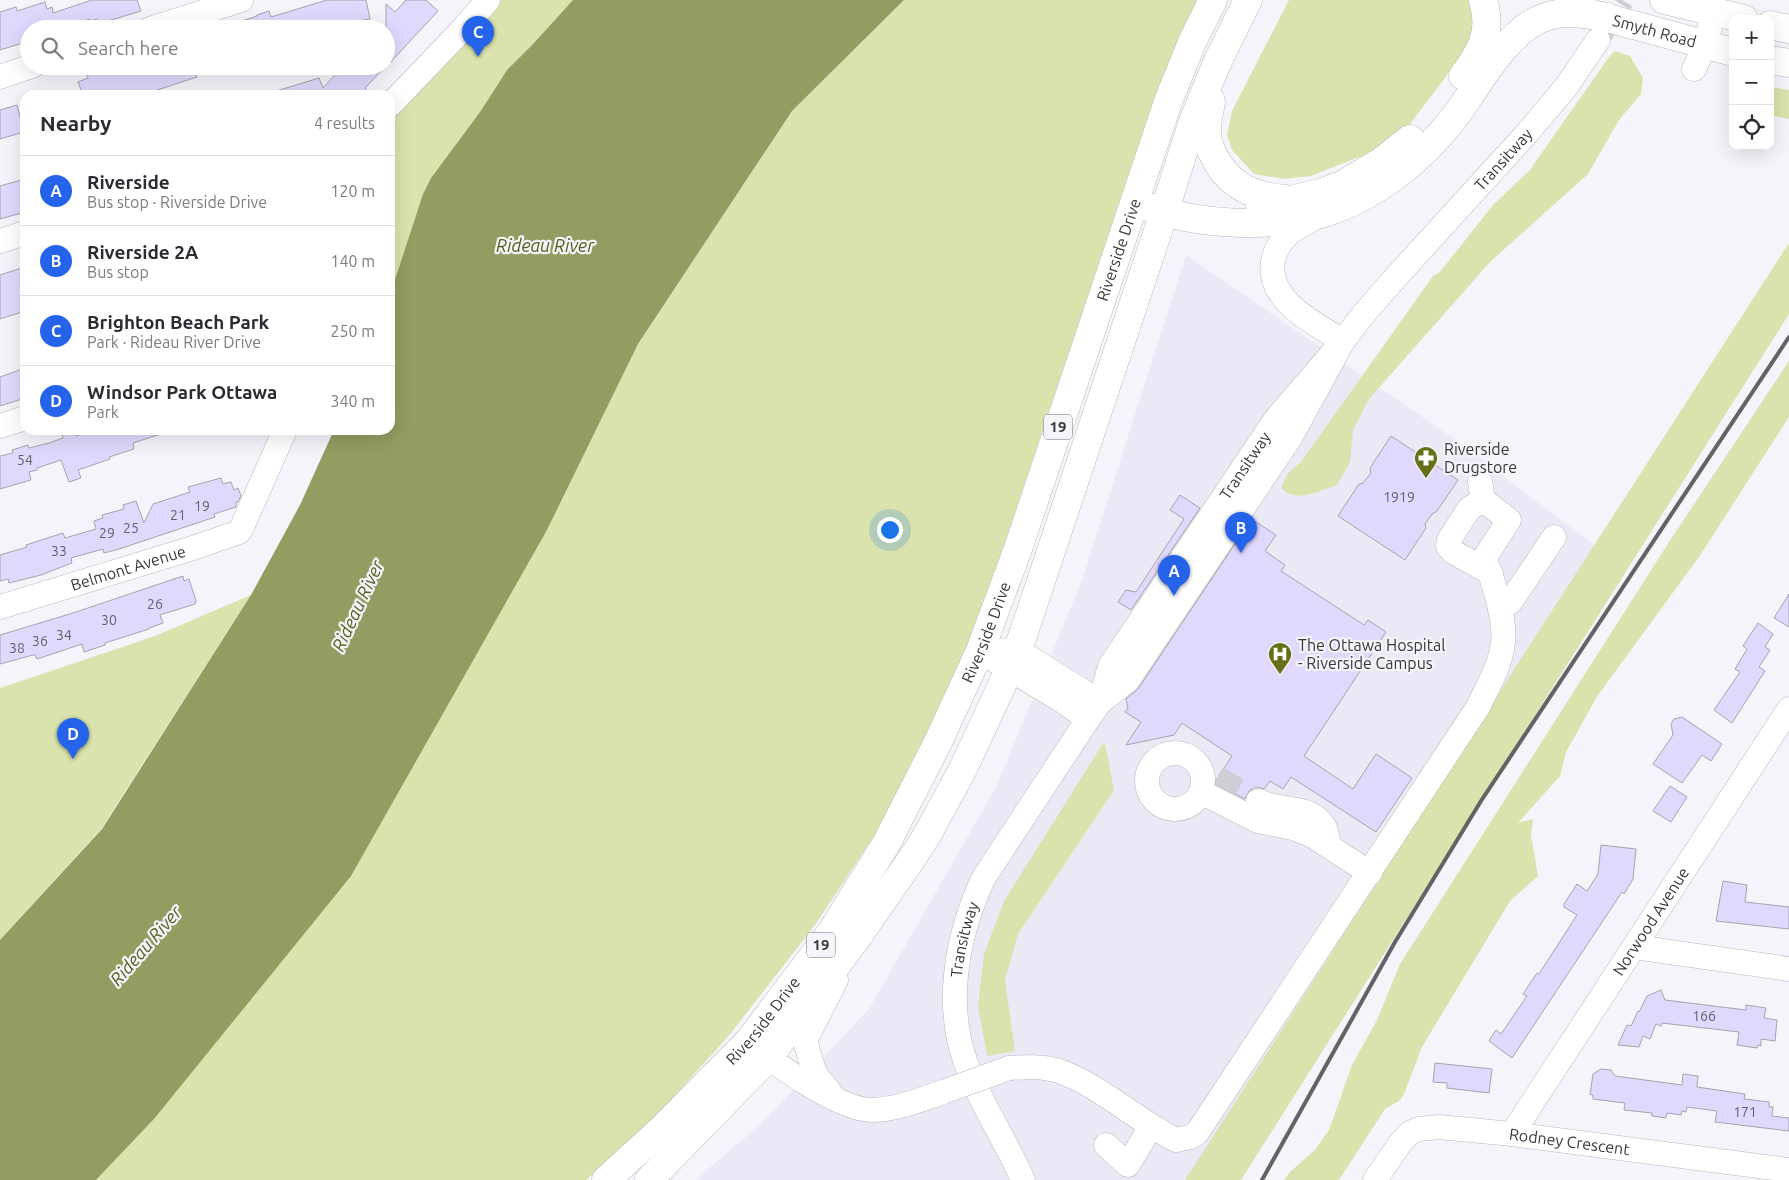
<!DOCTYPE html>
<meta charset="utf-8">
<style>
body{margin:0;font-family:Ubuntu,sans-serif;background:#f7f7f7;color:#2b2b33}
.controls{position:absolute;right:15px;top:15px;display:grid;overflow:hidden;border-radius:10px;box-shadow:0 5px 20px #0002}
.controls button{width:45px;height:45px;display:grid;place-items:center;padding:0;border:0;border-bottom:1px solid #e1e1e2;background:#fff;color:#2b2b33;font:25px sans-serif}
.you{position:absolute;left:889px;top:529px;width:18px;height:18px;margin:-12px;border:4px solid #fff;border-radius:50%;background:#1a73e8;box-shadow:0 0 0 8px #1a73e833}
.badge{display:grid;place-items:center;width:32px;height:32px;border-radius:50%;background:#2563eb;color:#fff;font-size:16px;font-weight:700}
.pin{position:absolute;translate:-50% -41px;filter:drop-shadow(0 1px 2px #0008)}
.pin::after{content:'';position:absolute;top:26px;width:18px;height:15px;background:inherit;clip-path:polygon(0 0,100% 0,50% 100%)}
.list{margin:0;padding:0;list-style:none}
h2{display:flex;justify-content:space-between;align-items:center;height:65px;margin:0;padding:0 20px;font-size:21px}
h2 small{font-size:16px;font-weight:400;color:#7c7c81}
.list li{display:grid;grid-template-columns:32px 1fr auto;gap:15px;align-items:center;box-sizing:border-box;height:70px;padding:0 20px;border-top:1px solid #e1e1e2}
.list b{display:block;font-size:19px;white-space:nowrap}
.list p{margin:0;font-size:16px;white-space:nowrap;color:#7c7c81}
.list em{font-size:16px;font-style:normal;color:#7c7c81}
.icon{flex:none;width:28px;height:28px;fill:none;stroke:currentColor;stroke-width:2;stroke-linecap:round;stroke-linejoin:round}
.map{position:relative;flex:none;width:1789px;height:1180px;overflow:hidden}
.search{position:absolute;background:#fff;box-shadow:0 5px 20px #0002;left:20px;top:20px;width:375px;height:55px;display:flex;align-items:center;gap:12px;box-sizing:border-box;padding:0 18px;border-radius:28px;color:#7c7c81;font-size:19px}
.panel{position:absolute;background:#fff;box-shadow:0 5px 20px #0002;left:20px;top:90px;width:375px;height:345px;border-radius:15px}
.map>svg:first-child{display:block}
</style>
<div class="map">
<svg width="1789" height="1180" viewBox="0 0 1789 1180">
<rect width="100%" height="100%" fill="#f5f4fa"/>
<!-- built -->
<path fill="#ebe9f6" d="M1186,255L1456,440L1594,545L1462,767L1195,1180H695L761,1124L869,1009L996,787L1081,583Z"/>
<!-- green -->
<path fill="#dae3ad" d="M488,0H573L533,44L507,70L480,112L431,178L423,194L393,288L390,289V141L395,139L390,133V105Z
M904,0H1198L1133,161L970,646L884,821L815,925L731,1033L646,1128L586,1180H96L154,1119L547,530L638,344L792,111Z
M1289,0H1471L1474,31L1463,54L1407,128L1374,151L1311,176L1285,179L1254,174L1232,150L1227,135L1232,111Z
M1615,51L1630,56L1643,78L1641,94L1619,120L1588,174L1490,262L1369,399L1353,430L1350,462L1337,485C1319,491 1296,504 1281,488L1288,473L1301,462L1433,276L1440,272L1493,205L1529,171L1609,57Z
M1770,87L1789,90V119L1770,115Z
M1789,243V314L1241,1180H1185Z
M1789,361V417L1699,557L1598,695L1566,752L1560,776L1518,823L1533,819L1531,835L1538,876L1510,901L1422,1047L1404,1094L1399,1101L1385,1109L1339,1180H1284L1290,1172L1315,1150L1329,1130L1352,1065L1377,1020L1400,964L1671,539Z
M251,595L101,829L0,940V688L155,636Z
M1105,744L1114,790L1018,934L1005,980L1015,1051L987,1056L978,1006L984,954L1004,901L1102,745Z"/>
<!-- water -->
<path fill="#939c61" d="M573,0H904L792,111L638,344L547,530L351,876L154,1119L96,1180H0V940L102,829L251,595L300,505L334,430H390V295L423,194L431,178L480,112L507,70L533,44Z"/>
<!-- building -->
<path fill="#e0d9fd" stroke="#a5a4aa" d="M92,0H137L141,11L98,24L97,19L91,21L90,19L60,29H29V41L0,50V12L16,7L17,11L45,2L47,9L52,7L53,13Z
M327,0H366L370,19L325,27L326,29H228L227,26L257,16V15L269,11L271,17Z
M406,0H426L438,11L386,67V4L395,12Z
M107,66H193L197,77L142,95H83L78,82L88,78L87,73Z
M343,66H386L365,88L371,95H273V92L319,78L323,88Z
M17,105L24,132L0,139V110Z
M25,179V212L0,219V186Z
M25,267V311L0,319V275Z
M25,368V398L0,406V377Z
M93,430H163L164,433L133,443L134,449L109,457L110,459L78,470L81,478L69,482L61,460L37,468V470L29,472L31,480L0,489V456L13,453L12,450L28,445L29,448L49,443L63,438L62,435L74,431L76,436Z
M1391,436L1458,480L1437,511L1432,514L1425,524L1426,528L1405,560L1338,516L1359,484L1363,483L1371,473L1370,468Z
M221,478L223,484L231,482L234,490L238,488L241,496L238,502H236V507L214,514L215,517L119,549L104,553L103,549L71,558L72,563L41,575L9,583L8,579L0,581V555L27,547L26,545L63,533L65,538L96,529L94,521L103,518L102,515L124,509L123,505L136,501L144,523L153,504L190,492L188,487Z
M1180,495L1200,508L1131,610L1118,602L1126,590L1136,592L1184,519L1170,510Z
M1253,520L1276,535L1265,551L1285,565L1281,571L1364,625L1368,620L1386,632L1304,756L1353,789L1376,754L1412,778L1376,832L1291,777L1283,789L1270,781L1264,789L1257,787L1250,790L1245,799L1214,783L1232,756L1182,723L1174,735L1126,745L1141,722L1125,712L1128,708L1126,699L1138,689L1241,535L1243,536Z
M183,576L184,581L189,579L196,601L195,604L160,615L163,623L149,628V629L105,643V645L84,652L82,644L37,659L35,655H33L0,664V635L73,613Z
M1789,594V627L1774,618Z
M1758,623L1773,634L1765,647L1770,650L1759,667L1765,671L1732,723L1714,710L1740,672L1735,669L1747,649L1743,646Z
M1682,717L1722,744L1711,761L1702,755L1682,783L1653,764L1673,735L1671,724L1674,719Z
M1670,786L1687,797L1671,822L1653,811Z
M1601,845L1636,849L1633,879L1624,894L1622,892L1512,1058L1489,1041L1496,1030L1501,1034L1527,996L1523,994L1537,973L1539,974L1577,915L1564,907V904L1577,884L1587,891L1598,874Z
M1723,881L1747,885L1745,902L1789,907V929L1716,921Z
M1661,990L1665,1000L1746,1010V1005L1766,1008L1764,1018L1777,1020L1775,1041L1761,1039V1046L1758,1045L1757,1048L1737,1045L1739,1032L1662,1023L1661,1026L1656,1024L1650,1039L1643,1036L1639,1047L1618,1045L1627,1025L1631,1026L1638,1011L1639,1012L1647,996Z
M1435,1063L1492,1069L1489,1093L1447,1088V1083L1433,1082Z
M1601,1069L1611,1070L1615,1076L1682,1085L1683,1074L1698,1076L1697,1087L1745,1094L1744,1099L1769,1102V1107H1773L1772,1116L1789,1118V1131L1715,1122L1717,1111L1687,1107L1686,1112L1682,1111L1681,1115L1667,1113L1666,1118L1652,1116V1113L1624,1110L1625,1103L1593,1099V1095L1590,1094L1593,1074Z"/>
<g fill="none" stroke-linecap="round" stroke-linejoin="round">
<!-- minor-tunnel -->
<path stroke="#cfced4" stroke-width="24" stroke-dasharray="24 12" stroke-linecap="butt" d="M1601,34L1622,0
M1217,778L1258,801"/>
<!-- minor casing -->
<g stroke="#b9b8bd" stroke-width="25">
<g id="minor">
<path d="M150,29L241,0"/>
<path d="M1694,69L1705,45L1714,12"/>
<path d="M0,77L32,66"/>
<path d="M390,105L460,32L488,0"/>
<path d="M1314,218C1306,223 1295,228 1288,234C1280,242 1275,251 1273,261C1266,301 1316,324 1343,341"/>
<path d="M0,241L25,233"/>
<path d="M0,426L25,418"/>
<path d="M1483,500L1469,509L1449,540L1448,546L1453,552L1491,573"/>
<path id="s1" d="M0,607L193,548L239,532L242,527L285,430"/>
<path d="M1500,609L1511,601L1554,537"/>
<path d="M980,651L1017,650L1100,702"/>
<path d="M994,660L1061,700L1088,719"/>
<path id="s2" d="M1100,702L1110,666L1276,419L1343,341L1362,316L1396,277L1529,131L1566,87L1598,40"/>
<circle cx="1175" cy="781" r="28"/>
<path d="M1201,792L1258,821L1293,828L1311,835L1370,873"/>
<path d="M1258,801C1279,812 1308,803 1324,826C1327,831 1328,840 1329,846"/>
<path d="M1634,947L1789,969"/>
<path d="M754,1045C777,1066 842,1111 873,1110C899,1109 919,1100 943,1092"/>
<path d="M1009,1068C1026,1067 1043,1066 1059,1071C1101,1086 1136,1120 1176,1140L1190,1137L1197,1133L1478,707C1488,686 1501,665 1503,642C1506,621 1493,578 1484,559L1509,520L1483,500L1480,482"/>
<path d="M830,1092L815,1074L805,1041L836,980"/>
<path id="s3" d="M1512,1134L1789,709"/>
<path d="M1106,1145L1128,1165L1151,1126"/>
<path id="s4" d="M1023,1180C1007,1143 984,1109 969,1071C943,1009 956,938 983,879L1088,719L1100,702L1127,681L1290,438L1343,341"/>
<path id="s5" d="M1375,1180L1401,1142L1410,1133L1419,1129L1439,1127L1512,1134L1789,1170"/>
</g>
</g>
<!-- major casing -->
<g stroke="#b9b8bd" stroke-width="29">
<g id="major">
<path d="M1664,0L1744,19"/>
<path id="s6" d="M1589,13L1733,52"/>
<path d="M1770,25L1789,29"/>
<path d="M1770,60L1789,63"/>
<path d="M1463,76C1481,51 1493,32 1483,0"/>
<path d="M1211,101C1210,110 1207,120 1207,128C1206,139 1210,149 1215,158C1229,186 1255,197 1285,199"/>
<path d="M1148,207C1200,225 1271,229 1324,213C1376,197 1421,160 1454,118C1478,86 1504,35 1540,19C1562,9 1584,14 1607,17"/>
<path d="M1260,207L1320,193L1342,185L1382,161L1410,139"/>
<path id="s7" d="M606,1180L662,1129L749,1041L832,931L886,844L938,742L980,651L1018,549L1169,99L1193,40L1213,0"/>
<path d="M649,1180L768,1058L856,939L911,860L927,835L963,769L1009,670L1023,635L1164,213L1192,124L1217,63L1248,0"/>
</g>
</g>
<!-- minor -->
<use href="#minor" stroke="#fff" stroke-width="24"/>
<!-- major -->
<use href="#major" stroke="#fff" stroke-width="28"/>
<!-- rail -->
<path stroke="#636365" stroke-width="4" d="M1262,1180L1395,942L1481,801L1789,337"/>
<!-- minor-bridge casing -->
<g stroke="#b9b8bd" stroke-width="25" stroke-linecap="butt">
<path id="minor-bridge" d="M943,1092L1009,1068"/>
</g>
<!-- minor-bridge -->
<use href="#minor-bridge" stroke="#fff" stroke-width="24"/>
</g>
<!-- icons -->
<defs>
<g id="pharmacy-pin" transform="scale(1.25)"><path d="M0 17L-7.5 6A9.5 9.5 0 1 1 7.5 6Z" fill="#667018" stroke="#f5f4fa"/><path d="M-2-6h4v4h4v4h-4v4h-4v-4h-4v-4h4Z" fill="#fff"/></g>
<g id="hospital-pin" transform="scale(1.25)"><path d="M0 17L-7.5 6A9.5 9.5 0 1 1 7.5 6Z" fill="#667018" stroke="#f5f4fa"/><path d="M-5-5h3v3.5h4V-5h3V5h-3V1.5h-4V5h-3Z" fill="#fff"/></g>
</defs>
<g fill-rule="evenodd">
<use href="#pharmacy-pin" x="1426" y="458"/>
<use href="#hospital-pin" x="1280" y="654"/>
</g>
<g text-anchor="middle" stroke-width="4.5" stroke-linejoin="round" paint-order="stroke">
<!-- number labels -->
<g font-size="14" fill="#62606b">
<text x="25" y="465">54</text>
<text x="1399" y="502">1919</text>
<text x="202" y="511">19</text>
<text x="178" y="520">21</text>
<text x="131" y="533">25</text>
<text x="107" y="538">29</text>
<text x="59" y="556">33</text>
<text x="155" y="609">26</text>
<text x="109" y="625">30</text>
<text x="64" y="640">34</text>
<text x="40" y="646">36</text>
<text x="17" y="653">38</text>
<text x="1704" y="1021">166</text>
<text x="1745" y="1117">171</text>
</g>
<!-- shield labels -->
<g fill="#f5f4fa" stroke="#717074" stroke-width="1">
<rect x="1044" y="414.5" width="28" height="25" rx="4"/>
<rect x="807" y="932.5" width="28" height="25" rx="4"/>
</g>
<g font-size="15" font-weight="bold" fill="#38383a">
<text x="1058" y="432">19</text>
<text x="821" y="950">19</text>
</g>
<!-- street labels -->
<g font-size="16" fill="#38383a" stroke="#f5f4fa">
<text dy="6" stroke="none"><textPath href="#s6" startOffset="68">Smyth Road</textPath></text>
<text dy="6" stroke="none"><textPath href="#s2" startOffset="680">Transitway</textPath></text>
<text dy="6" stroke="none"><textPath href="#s7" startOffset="1079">Riverside Drive</textPath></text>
<text dy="6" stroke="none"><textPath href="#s2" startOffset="279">Transitway</textPath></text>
<text dy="6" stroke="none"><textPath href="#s1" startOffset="134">Belmont Avenue</textPath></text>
<text dy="6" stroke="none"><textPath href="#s7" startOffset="674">Riverside Drive</textPath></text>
<text dy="6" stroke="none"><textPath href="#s3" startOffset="254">Norwood Avenue</textPath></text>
<text dy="6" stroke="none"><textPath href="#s4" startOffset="256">Transitway</textPath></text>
<text dy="6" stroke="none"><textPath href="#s7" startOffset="224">Riverside Drive</textPath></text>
<text dy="6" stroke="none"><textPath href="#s5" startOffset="220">Rodney Crescent</textPath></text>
</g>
<!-- poi labels -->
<g font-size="16" fill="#38383a" stroke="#f5f4fa" text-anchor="start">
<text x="1444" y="455">Riverside<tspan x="1444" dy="18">Drugstore</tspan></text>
<text x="1298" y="651">The Ottawa Hospital<tspan x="1298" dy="18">- Riverside Campus</tspan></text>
</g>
<!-- water labels -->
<g font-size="18" font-style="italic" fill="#555d19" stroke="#f5f4fa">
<text x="545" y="252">Rideau River</text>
<text transform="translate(358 606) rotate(-65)" y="6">Rideau River</text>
<text transform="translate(146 946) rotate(-49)" y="6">Rideau River</text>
</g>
</g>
</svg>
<div class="controls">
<button>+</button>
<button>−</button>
<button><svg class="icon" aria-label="locate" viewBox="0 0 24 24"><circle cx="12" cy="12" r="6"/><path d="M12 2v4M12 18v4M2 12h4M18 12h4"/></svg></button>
</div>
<div class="you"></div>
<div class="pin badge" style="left:1174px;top:596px">A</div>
<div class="pin badge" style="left:1241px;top:553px">B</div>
<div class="pin badge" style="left:478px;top:57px">C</div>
<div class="pin badge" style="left:73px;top:759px">D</div>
<div class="search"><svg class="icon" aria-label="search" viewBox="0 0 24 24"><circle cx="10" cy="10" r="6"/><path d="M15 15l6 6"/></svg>Search here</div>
<section class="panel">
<h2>Nearby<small>4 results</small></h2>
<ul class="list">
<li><span class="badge">A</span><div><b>Riverside</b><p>Bus stop · Riverside Drive</p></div><em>120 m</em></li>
<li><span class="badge">B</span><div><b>Riverside 2A</b><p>Bus stop</p></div><em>140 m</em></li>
<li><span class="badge">C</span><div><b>Brighton Beach Park</b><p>Park · Rideau River Drive</p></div><em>250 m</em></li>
<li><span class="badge">D</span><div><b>Windsor Park Ottawa</b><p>Park</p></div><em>340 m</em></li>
</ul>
</section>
</div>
